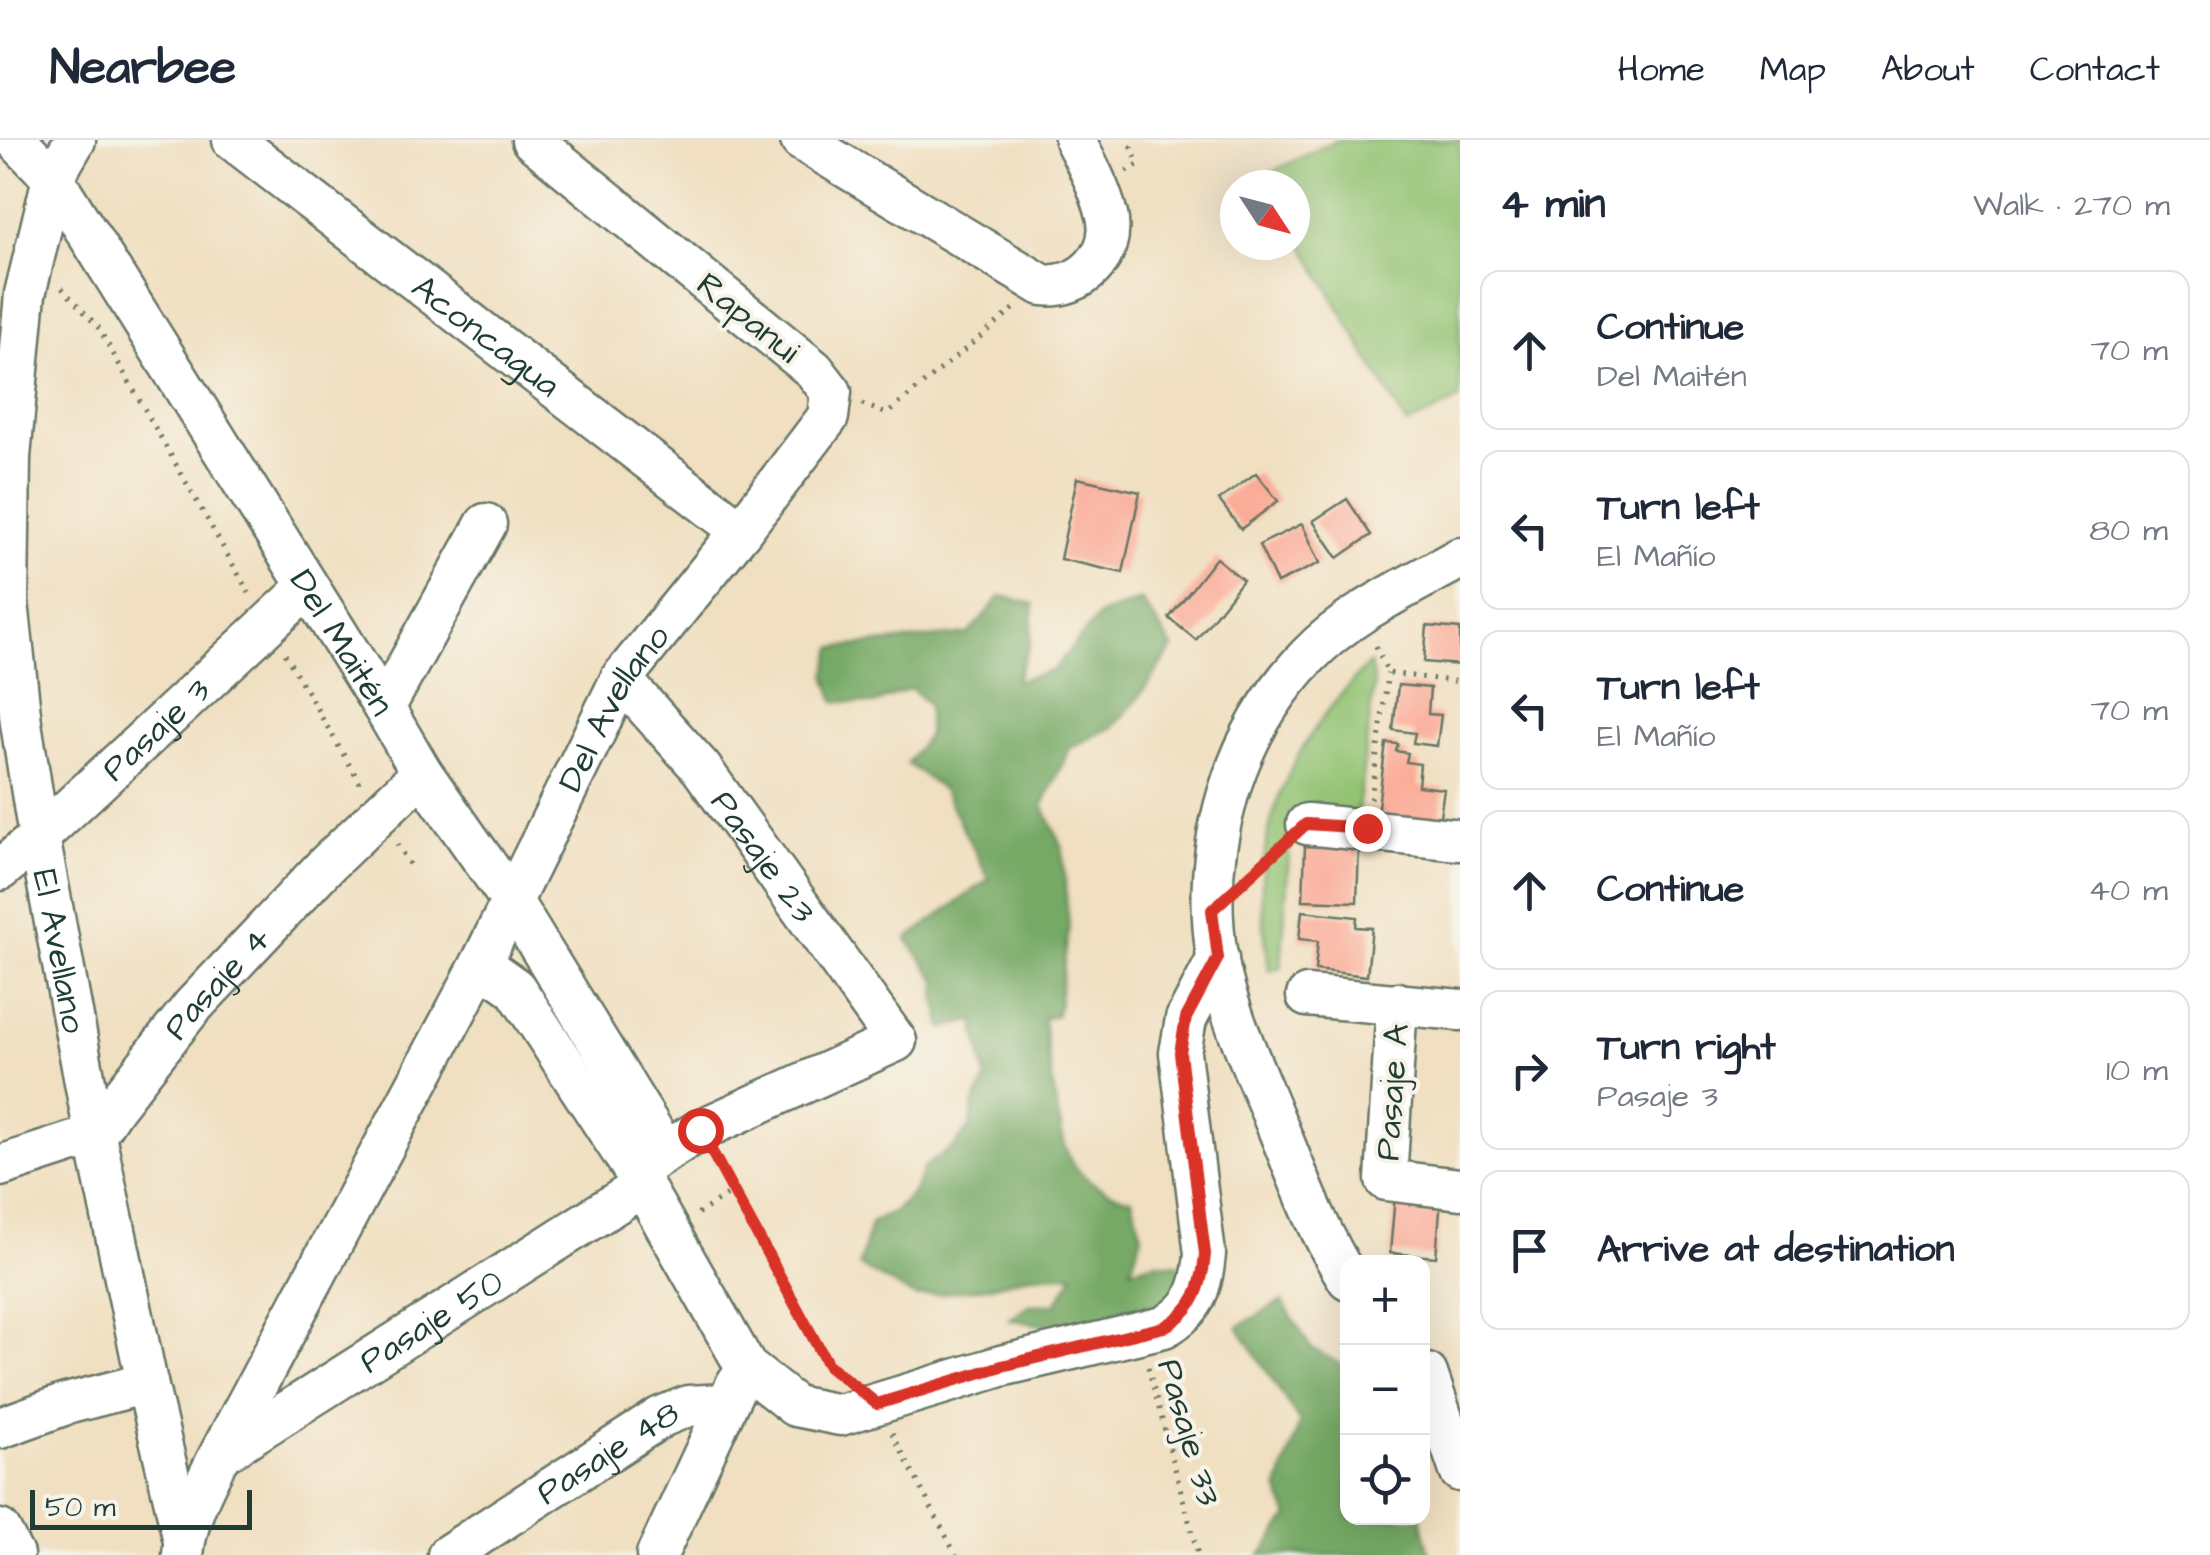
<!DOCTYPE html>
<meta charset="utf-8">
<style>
body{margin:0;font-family:"Architects Daughter",sans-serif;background:#f2f2f3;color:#1f2937}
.controls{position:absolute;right:30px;bottom:30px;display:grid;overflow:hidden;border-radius:20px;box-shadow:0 10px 40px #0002}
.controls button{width:90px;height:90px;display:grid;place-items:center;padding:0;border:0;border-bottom:2px solid #e0e1e3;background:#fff;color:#1f2937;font:50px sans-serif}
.compass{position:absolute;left:1220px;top:30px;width:90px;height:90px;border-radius:50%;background:#fff;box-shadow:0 10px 40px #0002;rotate:126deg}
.scale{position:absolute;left:30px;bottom:25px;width:222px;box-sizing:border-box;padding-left:10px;border:5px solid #1f3d34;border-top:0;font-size:28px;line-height:35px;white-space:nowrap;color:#1f3d34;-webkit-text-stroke:8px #f7f3e8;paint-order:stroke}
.stop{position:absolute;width:30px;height:30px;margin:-22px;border:8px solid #d93025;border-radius:50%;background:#fff}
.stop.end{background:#d93025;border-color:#fff;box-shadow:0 2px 10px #0008}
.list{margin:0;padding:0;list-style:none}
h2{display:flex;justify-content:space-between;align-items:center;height:130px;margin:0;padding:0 40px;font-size:42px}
h2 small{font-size:32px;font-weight:400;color:#747a83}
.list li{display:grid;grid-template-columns:65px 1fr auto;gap:30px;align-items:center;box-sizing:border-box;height:160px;margin:0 20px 20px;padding:0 20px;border:2px solid #e0e1e3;border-radius:20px}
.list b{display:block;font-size:38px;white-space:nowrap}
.list p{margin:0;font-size:32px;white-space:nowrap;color:#747a83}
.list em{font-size:32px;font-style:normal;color:#747a83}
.icon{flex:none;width:55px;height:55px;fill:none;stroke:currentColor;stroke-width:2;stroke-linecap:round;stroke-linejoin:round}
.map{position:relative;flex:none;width:1460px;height:1415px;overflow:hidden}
header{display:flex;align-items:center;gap:60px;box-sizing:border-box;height:140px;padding:0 50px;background:#fff;border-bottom:2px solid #e0e1e3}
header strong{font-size:48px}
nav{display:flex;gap:55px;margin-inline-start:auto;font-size:35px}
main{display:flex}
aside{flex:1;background:#fff}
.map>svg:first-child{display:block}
</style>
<header>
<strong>Nearbee</strong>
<nav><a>Home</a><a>Map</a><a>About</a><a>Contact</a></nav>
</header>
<main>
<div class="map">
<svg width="1460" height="1415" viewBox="0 0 1460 1415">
<rect width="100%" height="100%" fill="#f7f3e8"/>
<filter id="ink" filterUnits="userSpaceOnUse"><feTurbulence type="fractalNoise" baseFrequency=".01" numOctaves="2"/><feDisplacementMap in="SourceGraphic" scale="20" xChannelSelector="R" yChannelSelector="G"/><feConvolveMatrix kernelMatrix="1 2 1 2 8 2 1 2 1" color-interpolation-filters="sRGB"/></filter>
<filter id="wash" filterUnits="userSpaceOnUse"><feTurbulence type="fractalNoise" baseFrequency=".0048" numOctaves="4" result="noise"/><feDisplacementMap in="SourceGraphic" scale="40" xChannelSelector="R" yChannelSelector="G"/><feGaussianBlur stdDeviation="2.25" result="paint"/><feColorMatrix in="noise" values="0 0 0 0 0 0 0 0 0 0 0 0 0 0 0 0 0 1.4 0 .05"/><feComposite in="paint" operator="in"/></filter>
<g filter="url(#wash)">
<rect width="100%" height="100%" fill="#f0dfc0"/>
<!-- green -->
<path fill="#93c373" stroke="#598054" stroke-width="2.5" d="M1337,0H1460V259L1407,285L1295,91V45H1269L1263,36Z
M1370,523L1374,544L1357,678L1292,672L1281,827L1269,831C1267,809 1263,785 1262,762C1259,665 1304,590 1370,523Z"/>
<!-- forest -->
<path fill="#76a965" stroke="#4a734c" stroke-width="2.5" d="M1001,456L1034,464L1030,505L1015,541L1052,531L1100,475L1141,460L1173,508L1134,564L1112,587L1070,608L1043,665L1062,708L1069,787L1057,875L1043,879C1048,906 1059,1007 1073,1024C1087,1043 1110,1055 1132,1059L1142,1095L1131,1129L1156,1122L1211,1129L1154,1181L1130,1169L1069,1190L1009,1179L1029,1165L1056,1164L1074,1134L1031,1135L987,1147L916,1157L859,1126L871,1083L894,1072L913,1053L925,1026L954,1007L971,985L974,964L986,940L974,880L943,889L936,857L938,842L907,799L989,739L943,650L907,623L928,595V564L911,548L874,564L835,561L826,536L833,508L968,494Z
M1282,1161L1311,1208L1347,1228L1348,1378H1421L1430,1415H1261L1289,1377L1278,1348L1300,1282L1238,1187Z"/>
<g id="blocks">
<!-- building -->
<path fill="#fbaa96" d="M1256,333L1278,361L1241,389L1219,360Z
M1077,338L1140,352L1123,433L1060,419Z
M1347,359L1371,395L1338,418L1313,381Z
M1302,384L1320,423L1277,443L1259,405Z
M1216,418L1243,440L1196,500L1169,478Z
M1427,486L1460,489V525L1424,522Z
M1398,545L1430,548L1428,574L1441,575L1437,606L1413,603L1415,593L1393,590Z
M1386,603L1398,604L1396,611L1408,613L1406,622L1420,624L1418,646L1444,649L1439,683L1377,675Z
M1305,706L1359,708L1357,762L1303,760Z
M1302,771L1357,777L1356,787L1372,788L1367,836L1315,830L1318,801L1299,799Z
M1395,1055L1441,1059L1436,1117L1390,1113Z"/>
</g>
</g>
<g filter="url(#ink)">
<use href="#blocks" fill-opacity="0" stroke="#687665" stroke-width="2.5"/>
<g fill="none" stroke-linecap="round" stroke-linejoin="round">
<!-- minor casing -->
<g stroke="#687665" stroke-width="45">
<g id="minor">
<path id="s1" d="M16,0L53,38L384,568L422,633L511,760L665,1011"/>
<path id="s2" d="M75,0L53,38L25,154L10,317L8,462L21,583L39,697L95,995L147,1243L184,1401"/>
<path id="s3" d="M233,0L741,391"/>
<path d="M801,0L1042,145C1081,150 1116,115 1107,75C1100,48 1087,24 1075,0"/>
<path id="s4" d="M621,539L701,628L896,901L700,990L642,1027"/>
<path d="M384,568L486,384"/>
<path d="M1307,684L1460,700"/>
<path id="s5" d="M0,730L39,697L308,447"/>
<path d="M481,824L515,848L635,1032L746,1227L795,1266L840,1275L1001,1226L1164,1187C1195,1170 1202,1148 1205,1114L1180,913L1186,879L1218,818"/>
<path d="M1307,856L1460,870"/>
<path d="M1397,863L1386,1040L1460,1049"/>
<path id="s6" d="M0,1026L95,995L113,968L192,867L327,724L422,633"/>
<path d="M1348,1139C1317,1090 1297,1034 1275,981C1254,928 1227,873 1217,817C1200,708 1232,595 1308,516C1349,473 1408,447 1460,418"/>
<path d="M1427,1234L1460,1331"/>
<path d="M0,1288L66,1264L147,1243"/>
<path id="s7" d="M224,1312L643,1046"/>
<path d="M0,1390L13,1415"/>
<path id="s8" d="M183,1415C186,1379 204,1346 220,1314L481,824L621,539L741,391L828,277L831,252L814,230L532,0"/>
<path id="s9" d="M448,1415L661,1277L688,1266L726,1264"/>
<path d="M657,1415L737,1243"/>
</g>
</g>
<!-- path -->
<path stroke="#687665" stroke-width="5" stroke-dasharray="2.5 8" stroke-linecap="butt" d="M1126,31L1138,25L1132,7L1138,0
M62,148L98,187L249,453
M862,264L887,274L1016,167
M1376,506L1388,533L1460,542
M285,514L360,643
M1371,659L1388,533
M397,704L413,731
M1248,738L1284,705
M716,1019L827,1225L844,1237
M698,1074L733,1051
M1148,1227L1198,1415
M892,1293L956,1415"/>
<!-- minor -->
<use href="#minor" stroke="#fff" stroke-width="40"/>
</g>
</g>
<g fill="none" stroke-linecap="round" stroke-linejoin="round" filter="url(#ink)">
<!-- route -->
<path stroke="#d93025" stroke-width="12" d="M700,990L828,1225L877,1264L1002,1226L1164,1187C1195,1170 1202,1147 1205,1114L1180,913L1186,878L1218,818L1212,770L1306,684L1367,688"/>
</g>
<g text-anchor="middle" stroke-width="8" stroke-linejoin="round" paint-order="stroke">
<!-- street labels -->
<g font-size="35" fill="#1f3d34" stroke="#f7f3e8">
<text transform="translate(749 177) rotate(39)" y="12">Rapanui</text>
<text dy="12" stroke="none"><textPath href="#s3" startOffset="320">Aconcagua</textPath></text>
<text dy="12" stroke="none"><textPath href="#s1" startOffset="600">Del Maitén</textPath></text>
<text dy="12" stroke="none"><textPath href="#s8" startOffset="952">Del Avellano</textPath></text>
<text dy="12" stroke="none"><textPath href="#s5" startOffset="210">Pasaje 3</textPath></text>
<text dy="12" stroke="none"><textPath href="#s4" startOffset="228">Pasaje 23</textPath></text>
<text dy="12" stroke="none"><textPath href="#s2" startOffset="825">El Avellano</textPath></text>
<text dy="12" stroke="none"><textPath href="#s6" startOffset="295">Pasaje 4</textPath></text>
<text transform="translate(1391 952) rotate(-86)" y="12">Pasaje A</text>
<text dy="12" stroke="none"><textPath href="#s7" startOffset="245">Pasaje 50</textPath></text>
<text transform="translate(1190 1292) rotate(74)" y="12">Pasaje 33</text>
<text dy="12" stroke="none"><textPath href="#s9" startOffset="190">Pasaje 48</textPath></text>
</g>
</g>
</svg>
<div class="controls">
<button>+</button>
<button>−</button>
<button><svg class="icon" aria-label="locate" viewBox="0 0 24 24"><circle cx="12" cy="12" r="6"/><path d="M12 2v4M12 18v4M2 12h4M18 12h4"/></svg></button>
</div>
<svg class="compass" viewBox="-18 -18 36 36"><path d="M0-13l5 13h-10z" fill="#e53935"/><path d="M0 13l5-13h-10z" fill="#747a83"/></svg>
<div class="scale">50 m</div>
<div class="stop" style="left:700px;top:990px"></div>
<div class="stop end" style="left:1367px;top:688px"></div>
</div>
<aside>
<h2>4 min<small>Walk · 270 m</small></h2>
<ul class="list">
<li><svg class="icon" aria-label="ahead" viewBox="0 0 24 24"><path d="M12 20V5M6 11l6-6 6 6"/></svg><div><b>Continue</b><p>Del Maitén</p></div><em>70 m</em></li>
<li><svg class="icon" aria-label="left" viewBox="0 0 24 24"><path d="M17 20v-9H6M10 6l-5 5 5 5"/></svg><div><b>Turn left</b><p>El Mañío</p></div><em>80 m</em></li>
<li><svg class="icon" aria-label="left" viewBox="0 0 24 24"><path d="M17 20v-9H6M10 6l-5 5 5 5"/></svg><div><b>Turn left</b><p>El Mañío</p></div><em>70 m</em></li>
<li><svg class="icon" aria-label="ahead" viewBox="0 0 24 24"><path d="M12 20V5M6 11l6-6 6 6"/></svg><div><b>Continue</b></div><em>40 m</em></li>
<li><svg class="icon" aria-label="right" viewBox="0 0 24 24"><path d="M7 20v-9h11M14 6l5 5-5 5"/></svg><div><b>Turn right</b><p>Pasaje 3</p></div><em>10 m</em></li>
<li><svg class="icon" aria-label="arrive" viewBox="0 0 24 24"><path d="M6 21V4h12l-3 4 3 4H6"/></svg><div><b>Arrive at destination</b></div></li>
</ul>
</aside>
</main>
